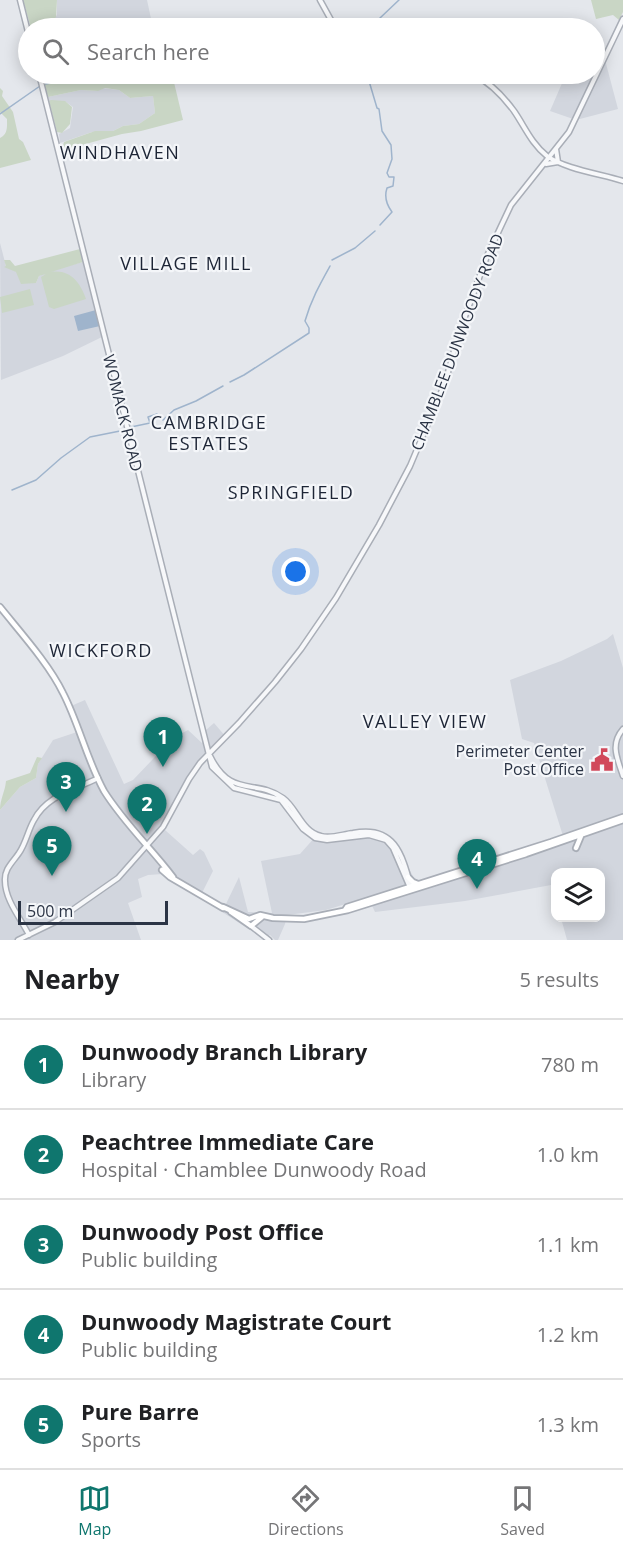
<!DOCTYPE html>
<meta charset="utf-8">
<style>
body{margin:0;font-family:"Open Sans",sans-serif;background:#f6f6f6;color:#202124}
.controls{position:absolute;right:18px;bottom:18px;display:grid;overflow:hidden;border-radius:12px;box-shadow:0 3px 15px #0003}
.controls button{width:54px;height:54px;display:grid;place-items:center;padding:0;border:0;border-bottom:2px solid #e0e0e0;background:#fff;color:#202124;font:30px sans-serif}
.scale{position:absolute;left:18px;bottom:15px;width:150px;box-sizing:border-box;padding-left:6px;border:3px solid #2b3445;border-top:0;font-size:16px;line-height:21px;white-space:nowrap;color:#2b3445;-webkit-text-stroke:4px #f4f6f9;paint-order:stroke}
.you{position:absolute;left:296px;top:572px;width:21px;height:21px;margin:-15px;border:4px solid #fff;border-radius:50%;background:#1a73e8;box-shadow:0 0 0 9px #1a73e833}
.badge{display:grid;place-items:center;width:39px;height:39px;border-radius:50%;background:#0f766e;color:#fff;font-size:20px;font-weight:700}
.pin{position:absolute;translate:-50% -50px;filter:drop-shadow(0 2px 3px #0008)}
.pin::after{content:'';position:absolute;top:32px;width:21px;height:18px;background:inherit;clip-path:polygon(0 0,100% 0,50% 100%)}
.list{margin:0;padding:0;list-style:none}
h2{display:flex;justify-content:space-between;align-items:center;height:78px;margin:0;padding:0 24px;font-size:26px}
h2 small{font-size:20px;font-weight:400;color:#757577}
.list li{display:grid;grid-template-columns:39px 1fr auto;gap:18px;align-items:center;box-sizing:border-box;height:90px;padding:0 24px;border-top:2px solid #e0e0e0}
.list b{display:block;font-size:22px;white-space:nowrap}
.list p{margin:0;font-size:20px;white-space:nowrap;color:#757577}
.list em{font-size:20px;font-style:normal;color:#757577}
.icon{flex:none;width:33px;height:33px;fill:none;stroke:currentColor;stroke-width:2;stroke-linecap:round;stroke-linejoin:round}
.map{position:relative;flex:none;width:623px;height:940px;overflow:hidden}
.search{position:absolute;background:#fff;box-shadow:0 3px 15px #0003;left:18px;right:18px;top:18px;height:66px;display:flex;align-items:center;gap:15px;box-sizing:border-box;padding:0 21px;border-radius:33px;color:#757577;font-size:22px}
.sheet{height:528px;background:#fff}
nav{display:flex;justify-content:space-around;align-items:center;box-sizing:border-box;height:84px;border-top:2px solid #e0e0e0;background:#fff;font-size:16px;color:#757577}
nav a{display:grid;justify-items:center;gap:3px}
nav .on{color:#0f766e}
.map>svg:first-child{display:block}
</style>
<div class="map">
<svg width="623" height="940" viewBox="0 0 623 940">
<rect width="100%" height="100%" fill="#e4e7ec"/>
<!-- built -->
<path fill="#d2d6de" d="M57,0H147L153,28H49L51,22L57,15Z
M595,51L604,56L618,109L576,120L550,111L566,74H594Z
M101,88L119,90L130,98L153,96L155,113L139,124L123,126L113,131L92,132L60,143L59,134L70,128L73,107L66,102L49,101L48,97L81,90L97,91Z
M0,243L6,266L36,283L39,276L60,268L83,262L102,337L63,356L1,380Z
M613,634L623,668V940H567L561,918H600V873H556L555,899L551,885L465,901L375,912L368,897L326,910L287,915L285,924L278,940H275L270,935L264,939L163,874L148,875L138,879L142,897L128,903L141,940H0V810L20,787L36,778L38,764L53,740L80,731L71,706L85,700L124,784L133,780L173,738L188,730L202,743L206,730L214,723L226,737L196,769L165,824V830L193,855L200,849L204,852L213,871L202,893L224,908L239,877L248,912L272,913L261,861L300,854L316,836L329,838L374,832L393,838L417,884L470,864L483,866L563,836L534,743L522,739L510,680L561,661L607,639Z"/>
<!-- green -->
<path fill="#c9d6c5" d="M23,0H57L56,17L51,22L49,28H31Z
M591,0H623V12L619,20L613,15L596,19Z
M42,74H172L183,120L141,131L122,134L71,148L70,145L62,149L64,142L95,131H113L123,126L139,124L155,113L153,96L130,98L119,90L105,88L98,91L81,90L48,97Z
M0,88L3,91L2,96L13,112L19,139L23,142L31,160L0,168V138C8,134 7,127 7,119L0,112Z
M51,100L65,101L72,107L70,124L62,133L57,132L49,101Z
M80,249L83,262L51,272C70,269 80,282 86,299L54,309L49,307L41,277L46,274L39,276L36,283L21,284L16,272L4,267L6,266L4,260H10L15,266Z
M30,289L34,305L2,313L0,297Z
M37,757L42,758L38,764L36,778L20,787L0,810C0,799 5,792 6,781L30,773Z"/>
<!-- water -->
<path fill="#9fb4cc" d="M96,310L100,326L78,331L74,316Z"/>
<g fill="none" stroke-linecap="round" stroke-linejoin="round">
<!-- stream -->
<path stroke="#9fb4cc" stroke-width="1.5" d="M361,28L379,19
M373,28L380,18L399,0
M370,74L369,81L377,108L379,109L382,131L391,145L392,159L387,173L389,177H394L393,186L387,188C384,197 386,204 392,212L380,225
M187,78L206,75L255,79L275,74
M45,84L87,77L185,78
M0,114L40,86
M332,260L355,248L375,231
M230,382L244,375L309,333V328L305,321C311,300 320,284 330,266
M131,427L150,423L148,417L157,414L163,420L174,410L196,401L223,386
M12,490L36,480L61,458L90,437L125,430"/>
<!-- tertiary casing -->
<g stroke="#a9aeb7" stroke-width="7">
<path id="tertiary" d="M20,0L28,32
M320,0L331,20L339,28
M39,74L212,767L234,788L281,800L303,829L315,838L327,840L369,835L386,840L393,848L411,890
M473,74C489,82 503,96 514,111C525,127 531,143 547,156C565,169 601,174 623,181
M546,164L558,162L556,149
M623,729C610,744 617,758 623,776
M210,756C231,799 255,778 283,798C297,808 302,832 321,836C331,839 343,834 353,833C394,825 402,853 411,887
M251,926L269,940
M29,935C21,919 5,900 5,881C4,869 13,862 19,853C26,843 28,830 34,820C47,795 75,790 98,778
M18,940L55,922L118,878L163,827L189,779L200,763L239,723L275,682L301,649L336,598L379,525L410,466L445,383L459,333L487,256L511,205L569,132L623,19"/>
</g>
<!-- secondary casing -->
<g stroke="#a9aeb7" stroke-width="8">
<path id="secondary" d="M0,607C20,632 49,664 63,693C79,724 87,760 104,791C124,823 151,848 173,877
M576,848L581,836
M162,870L170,877L223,908
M408,877L413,882L418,884
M223,907L249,919L260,915L273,918L304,919L348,910L526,854L623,820
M345,910L347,907L551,842L623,817
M231,912L251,926L262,917"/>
</g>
<!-- tertiary -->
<use href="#tertiary" stroke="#f7f8fa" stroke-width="4"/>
<!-- secondary -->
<use href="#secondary" stroke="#fff" stroke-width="4.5"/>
</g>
<!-- icons -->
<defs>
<g id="civic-bare" transform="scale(1.8)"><path d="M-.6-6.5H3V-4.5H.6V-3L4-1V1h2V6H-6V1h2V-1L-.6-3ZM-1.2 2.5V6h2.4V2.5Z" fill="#d1495b" stroke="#f4f6f9" stroke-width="2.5" paint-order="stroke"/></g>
</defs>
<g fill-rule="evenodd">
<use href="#civic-bare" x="602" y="760"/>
</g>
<g text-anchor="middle" stroke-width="4.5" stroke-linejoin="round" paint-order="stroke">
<!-- street labels -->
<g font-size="16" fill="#2b3445" stroke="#f4f6f9">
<text transform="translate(457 342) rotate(-69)" y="6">CHAMBLEE DUNWOODY ROAD</text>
<text transform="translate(123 413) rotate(76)" y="6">WOMACK ROAD</text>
</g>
<!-- poi labels -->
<g font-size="16" fill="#2b3445" stroke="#f4f6f9" text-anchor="end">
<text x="584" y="757">Perimeter Center<tspan x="584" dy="18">Post Office</tspan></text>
</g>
<!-- neighbourhood labels -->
<g font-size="18" letter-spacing="1.5" fill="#1d2536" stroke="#f4f6f9">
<text x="120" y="159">WINDHAVEN</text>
<text x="186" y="270">VILLAGE MILL</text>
<text x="209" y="429">CAMBRIDGE<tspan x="209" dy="21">ESTATES</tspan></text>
<text x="291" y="499">SPRINGFIELD</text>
<text x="101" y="657">WICKFORD</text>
<text x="425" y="728">VALLEY VIEW</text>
</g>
</g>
</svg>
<div class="controls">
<button><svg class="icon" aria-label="layers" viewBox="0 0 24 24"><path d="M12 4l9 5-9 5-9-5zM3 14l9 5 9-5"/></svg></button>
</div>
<div class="scale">500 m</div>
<div class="you"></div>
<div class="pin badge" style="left:163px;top:767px">1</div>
<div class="pin badge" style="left:147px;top:834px">2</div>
<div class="pin badge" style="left:66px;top:812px">3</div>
<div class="pin badge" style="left:477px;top:889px">4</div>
<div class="pin badge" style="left:52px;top:876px">5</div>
<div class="search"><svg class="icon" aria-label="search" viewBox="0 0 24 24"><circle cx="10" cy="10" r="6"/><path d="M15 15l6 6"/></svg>Search here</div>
</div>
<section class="sheet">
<h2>Nearby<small>5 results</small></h2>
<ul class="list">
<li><span class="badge">1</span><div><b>Dunwoody Branch Library</b><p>Library</p></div><em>780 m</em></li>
<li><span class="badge">2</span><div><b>Peachtree Immediate Care</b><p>Hospital · Chamblee Dunwoody Road</p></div><em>1.0 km</em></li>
<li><span class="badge">3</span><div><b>Dunwoody Post Office</b><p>Public building</p></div><em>1.1 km</em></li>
<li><span class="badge">4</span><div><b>Dunwoody Magistrate Court</b><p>Public building</p></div><em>1.2 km</em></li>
<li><span class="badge">5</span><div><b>Pure Barre</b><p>Sports</p></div><em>1.3 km</em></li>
</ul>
</section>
<nav>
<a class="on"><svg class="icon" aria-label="map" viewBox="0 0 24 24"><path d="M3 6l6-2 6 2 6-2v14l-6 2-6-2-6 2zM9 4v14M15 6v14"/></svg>Map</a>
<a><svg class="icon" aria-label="directions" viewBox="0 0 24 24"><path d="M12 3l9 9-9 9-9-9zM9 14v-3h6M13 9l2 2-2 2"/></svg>Directions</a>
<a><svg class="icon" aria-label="saved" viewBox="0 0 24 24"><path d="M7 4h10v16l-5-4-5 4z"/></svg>Saved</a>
</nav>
